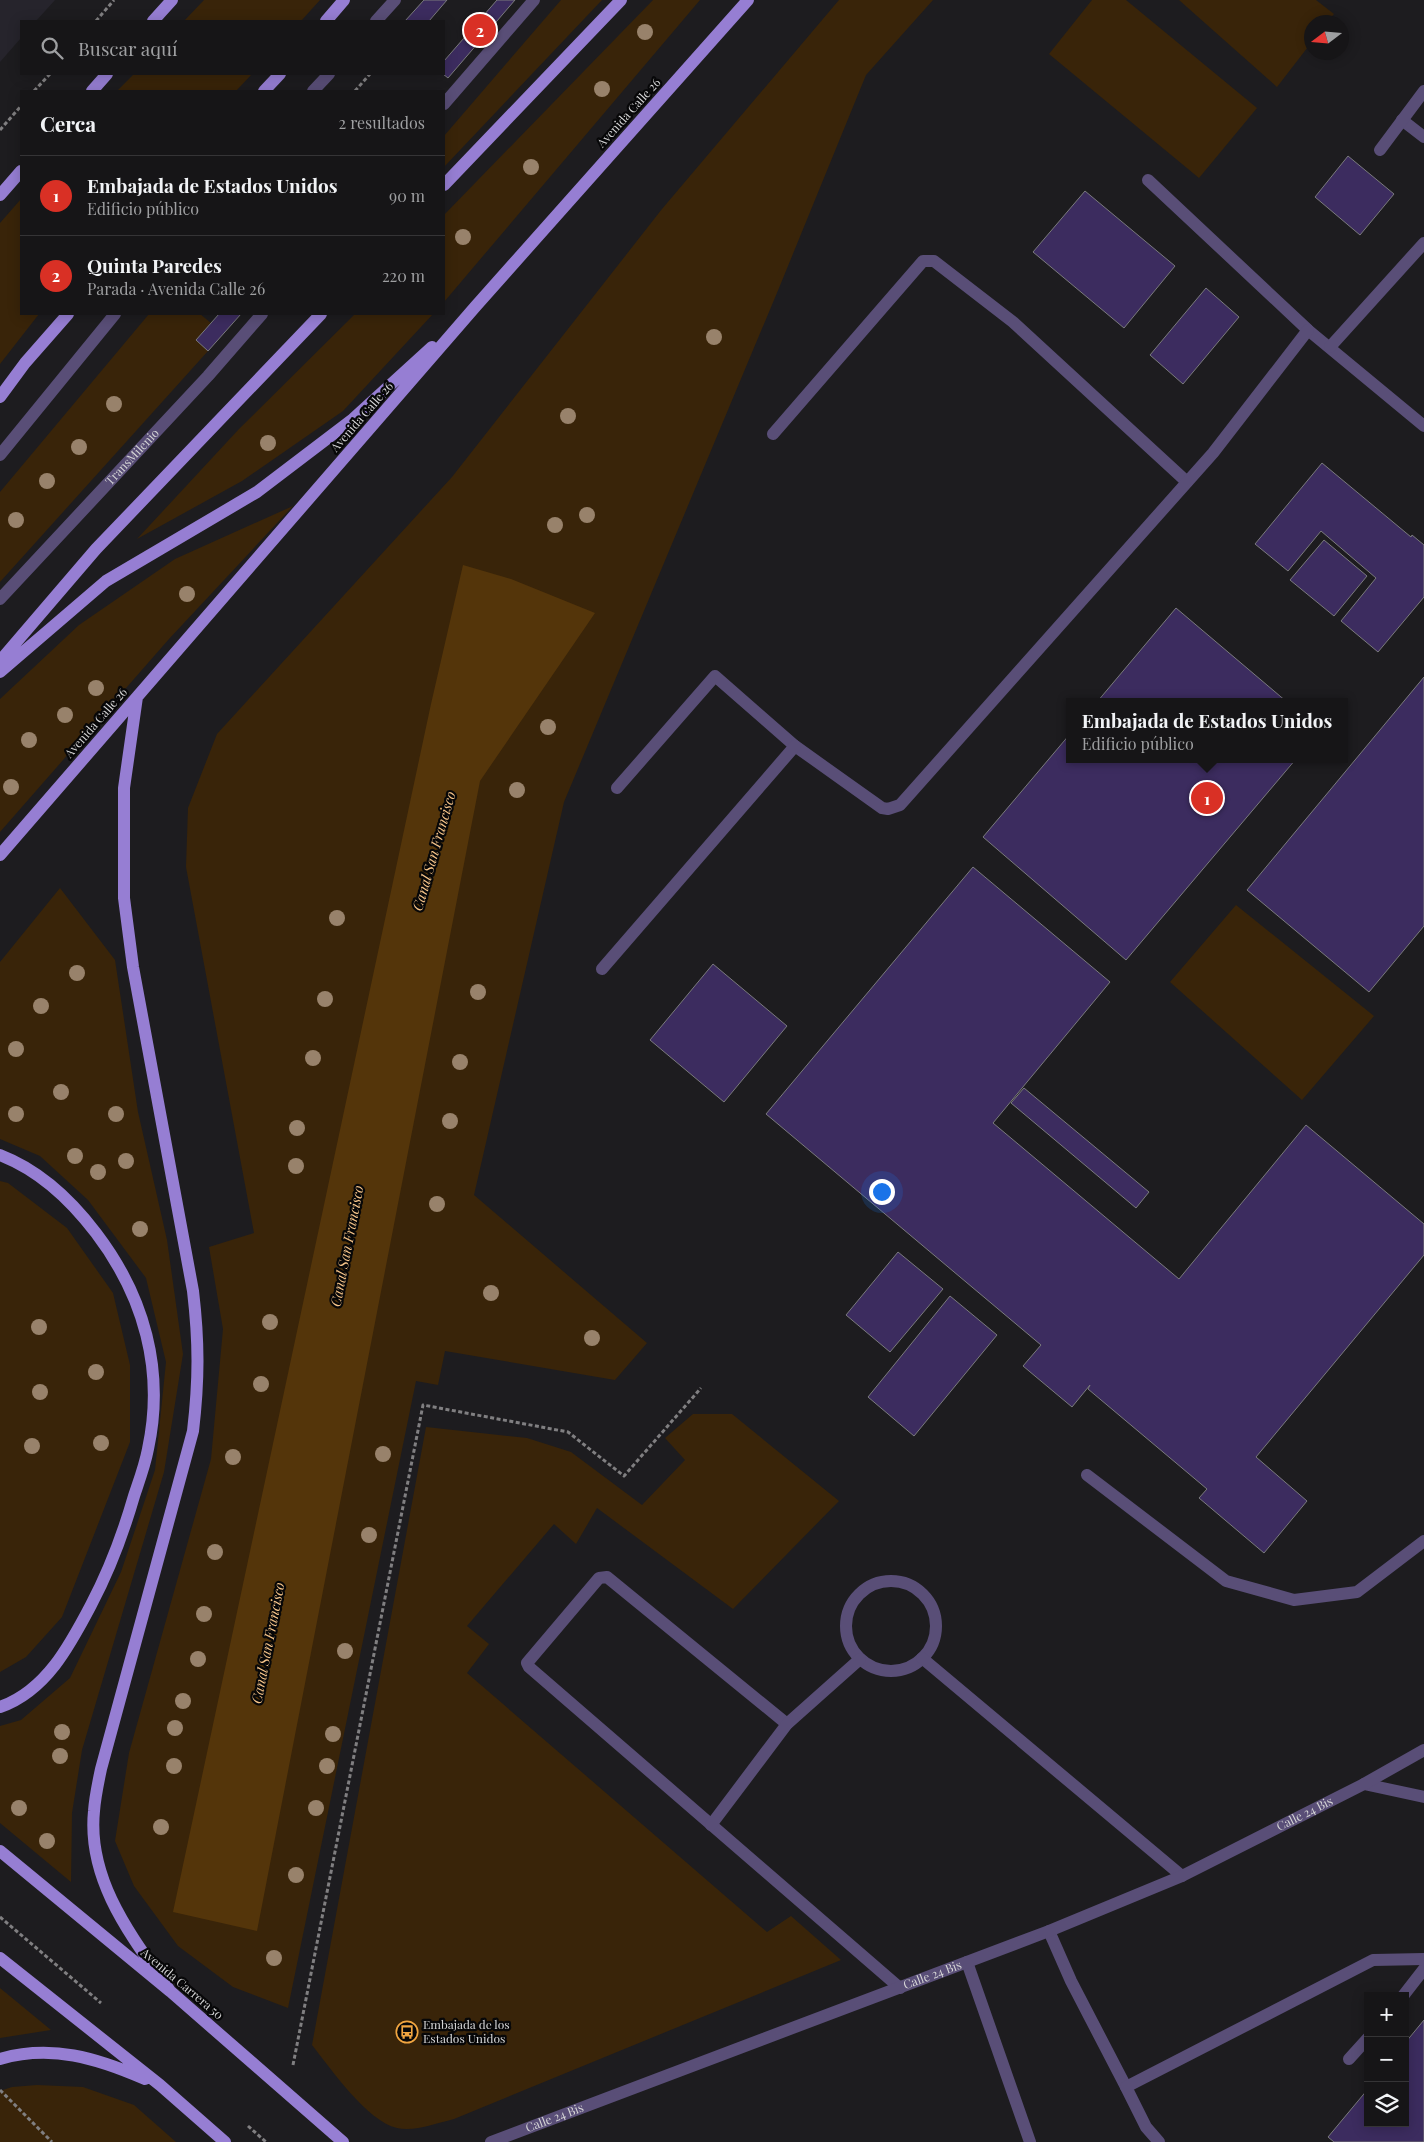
<!DOCTYPE html>
<html lang="es">
<meta charset="utf-8">
<style>
body{margin:0;font-family:"Playfair Display",serif;background:#1f1e20;color:#f1f3f6}
.controls{position:absolute;right:15px;bottom:15px;display:grid;overflow:hidden;border-radius:0px;box-shadow:0 2px 12px #0003}
.controls button{width:45px;height:45px;display:grid;place-items:center;padding:0;border:0;border-bottom:1px solid #353436;background:#161517;color:#f1f3f6;font:25px sans-serif}
.compass{position:absolute;left:1304px;top:15px;width:45px;height:45px;border-radius:50%;background:#161517;box-shadow:0 2px 12px #0003;rotate:254deg}
.you{position:absolute;left:881px;top:1191px;width:18px;height:18px;margin:-12px;border:4px solid #fff;border-radius:50%;background:#1a73e8;box-shadow:0 0 0 8px #1a73e833}
.badge{display:grid;place-items:center;width:32px;height:32px;border-radius:50%;background:#d93025;color:#fff;font-size:16px;font-weight:700}
.pin{position:absolute;translate:-50% -50%;border:2px solid #fff;box-shadow:0 1px 5px #0006}
.popup{position:absolute;left:1066px;top:698px;width:282px;height:65px;box-sizing:border-box;display:grid;place-content:center;border-radius:0px;background:#161517;filter:drop-shadow(0 1px 4px #0005);font-size:16px;white-space:nowrap;color:#9e9fa1}
.popup b{font-size:19px;color:#f1f3f6}
.popup::after{content:'';position:absolute;left:50%;top:100%;margin-left:-10px;border:10px solid transparent;border-top-color:#161517}
.list{margin:0;padding:0;list-style:none}
h2{display:flex;justify-content:space-between;align-items:center;height:65px;margin:0;padding:0 20px;font-size:21px}
h2 small{font-size:16px;font-weight:400;color:#9e9fa1}
.list li{display:grid;grid-template-columns:32px 1fr auto;gap:15px;align-items:center;box-sizing:border-box;height:80px;padding:0 20px;border-top:1px solid #353436}
.list b{display:block;font-size:19px;white-space:nowrap}
.list p{margin:0;font-size:16px;white-space:nowrap;color:#9e9fa1}
.list em{font-size:16px;font-style:normal;color:#9e9fa1}
.icon{flex:none;width:28px;height:28px;fill:none;stroke:currentColor;stroke-width:2;stroke-linecap:round;stroke-linejoin:round}
.map{position:relative;flex:none;width:1424px;height:2142px;overflow:hidden}
.search{position:absolute;background:#161517;box-shadow:0 2px 12px #0003;left:20px;top:20px;width:425px;height:55px;display:flex;align-items:center;gap:12px;box-sizing:border-box;padding:0 18px;border-radius:0px;color:#9e9fa1;font-size:19px}
.panel{position:absolute;background:#161517;box-shadow:0 2px 12px #0003;left:20px;top:90px;width:425px;height:225px;border-radius:0px}
.map>svg:first-child{display:block}
</style>
<div class="map">
<svg width="1424" height="2142" viewBox="0 0 1424 2142">
<rect width="100%" height="100%" fill="#1d1c1f"/>
<!-- built -->
<path fill="#26242c" d="M0,0H55L36,21H21V38L0,62Z"/>
<!-- green -->
<path fill="#392409" d="M204,0H320L301,21H184Z
M561,0H602L444,167V136Z
M653,0H700L444,302V215Z
M839,0H933L866,75L779,288L564,802L474,1195L647,1343L615,1380L445,1351L438,1385L416,1381L288,2008L233,1987L178,1946L134,1886L115,1841L129,1753L211,1459L223,1329L209,1247L254,1233L186,867L188,808L217,734L452,477L662,209Z
M1092,0H1126L1257,108L1199,178L1049,54Z
M1179,0H1316L1334,14L1327,22H1312L1311,43L1277,87Z
M134,74H252L236,91H117Z
M21,199V314H39L0,364V223Z
M149,314H200L211,323L196,340L208,351L0,582V492Z
M355,314H433L343,411L242,481L137,539L239,429Z
M293,506L169,639L0,832V699L79,625L175,559Z
M60,888L115,960L138,1112L167,1240L183,1354L164,1472L82,1750L72,1813L71,1882L0,1823V1726L21,1720L70,1678L121,1572L155,1470L166,1362L146,1278L88,1200L40,1156L0,1139V962Z
M1236,905L1374,1016L1302,1100L1170,982Z
M0,1181L8,1183L67,1228L113,1293L130,1365V1442L62,1617L26,1657L0,1672Z
M693,1414H732L839,1501L733,1609L597,1508L576,1544L554,1524L467,1626L489,1644L467,1673L767,1932L791,1916L841,1960L454,2119C437,2123 414,2132 397,2128C367,2121 331,2069 312,2045L426,1427L527,1438L571,1452L642,1505L685,1460L665,1438Z
M0,1988L51,2030L0,2038Z
M37,2085L83,2087L134,2105L176,2142H0V2091L12,2087Z"/>
<!-- water -->
<path fill="#54350a" d="M463,565L511,579L595,613L480,781L257,1931L173,1912L431,704Z"/>
<!-- building -->
<path fill="#3c2c5f" stroke="#7a7a7d" d="M424,0H447L429,21H405Z
M497,0H515L448,78L443,74L444,61Z
M1348,156L1394,194L1360,235L1315,197Z
M1085,191L1175,266L1124,328L1033,252Z
M1206,288L1239,317L1183,384L1150,355Z
M219,314H241L208,351L196,340Z
M1322,463L1411,537L1412,535L1424,545V597L1378,652L1341,621L1376,578L1321,531L1288,571L1255,544Z
M1324,540L1367,576L1334,616L1290,580Z
M1176,608L1287,702H1097Z
M1424,677V926L1369,992L1247,890Z
M1070,734V759H1296L1126,960L983,837Z
M973,867L1110,982L993,1123L1179,1279L1306,1125L1424,1224V1255L1256,1457L1307,1501L1264,1553L1199,1498L1207,1489L1088,1389L1090,1385L1072,1407L1023,1366L1041,1345L766,1114Z
M713,964L787,1026L724,1102L650,1040Z
M1024,1088L1149,1192L1136,1208L1011,1103Z
M898,1252L943,1289L890,1352L846,1315Z
M950,1296L997,1335L914,1436L868,1397Z
M1424,2020V2142H1334L1328,2137L1368,2089V2123H1405V2043Z"/>
<g fill="none" stroke-linecap="round" stroke-linejoin="round">
<!-- path -->
<path stroke="#807f81" stroke-width="3" stroke-dasharray="4 2.5" stroke-linecap="butt" d="M96,21L114,0
M34,91L50,74
M355,91L370,74
M0,130L21,106
M0,1917L101,2003
M293,2065L423,1405L568,1432L624,1476L701,1388
M0,2090L52,2142
M248,2126L266,2142"/>
<!-- minor -->
<g stroke="#594e77" stroke-width="12">
<path d="M376,21L395,0"/>
<path d="M313,91L329,74"/>
<path d="M444,104L534,0"/>
<path d="M1402,120L1424,137"/>
<path d="M1380,150L1424,91"/>
<path d="M1148,180L1308,330L1424,426"/>
<path d="M1330,347L1424,243"/>
<path d="M773,434L923,261H934L1013,322L1187,482"/>
<path d="M0,455L115,314"/>
<path id="s1" d="M0,599L208,376L262,314"/>
<path d="M617,788L715,676L795,746L882,808L888,809L900,805L1213,453L1308,330"/>
<path d="M602,969L795,746"/>
<path d="M1087,1475L1226,1581L1294,1600L1357,1592L1424,1541"/>
<circle cx="891" cy="1626" r="45"/>
<path d="M922,1658L1182,1876"/>
<path d="M787,1724L607,1577L599,1578L527,1663L529,1667L900,1988"/>
<path d="M1364,1784L1424,1797"/>
<path d="M711,1825L787,1724L860,1659"/>
<path d="M1049,1931L1071,1981L1126,2087"/>
<path d="M967,1962L1030,2142"/>
<path d="M1403,1996L1424,1969"/>
<path d="M1349,2059L1368,2038"/>
<path id="s2" d="M491,2142L1049,1931L1182,1876L1364,1784L1424,1750"/>
<path d="M1159,2142L1146,2127L1126,2087L1373,1960L1424,1959"/>
</g>
<!-- major -->
<path stroke="#967ed3" stroke-width="12" d="M153,21L172,0
M326,21L344,0
M92,91L107,74
M264,91L280,74
M444,185L621,0
M0,195L21,171
M0,397L25,363L68,314
M0,661L96,549L321,314
M0,672L106,581L257,492L353,419L432,347
M137,697L124,788V898L133,967L193,1291C199,1342 199,1380 193,1431L101,1769C98,1783 95,1797 94,1811C87,1881 132,1937 170,1991
M0,855L475,307L748,0
M0,1155C39,1170 71,1200 96,1233C144,1296 165,1370 148,1449C145,1465 139,1481 134,1496C123,1534 109,1571 91,1605C70,1645 46,1691 0,1707
M0,1851L170,1991L343,2142
M0,1958L160,2085L225,2142
M0,2059C51,2044 97,2058 145,2079"/>
</g>
<!-- trees -->
<g fill="#98826b">
<circle cx="645" cy="32" r="8"/>
<circle cx="602" cy="89" r="8"/>
<circle cx="531" cy="167" r="8"/>
<circle cx="463" cy="237" r="8"/>
<circle cx="714" cy="337" r="8"/>
<circle cx="114" cy="404" r="8"/>
<circle cx="568" cy="416" r="8"/>
<circle cx="268" cy="443" r="8"/>
<circle cx="79" cy="447" r="8"/>
<circle cx="47" cy="481" r="8"/>
<circle cx="587" cy="515" r="8"/>
<circle cx="16" cy="520" r="8"/>
<circle cx="555" cy="525" r="8"/>
<circle cx="187" cy="594" r="8"/>
<circle cx="96" cy="688" r="8"/>
<circle cx="65" cy="715" r="8"/>
<circle cx="548" cy="727" r="8"/>
<circle cx="29" cy="740" r="8"/>
<circle cx="11" cy="787" r="8"/>
<circle cx="517" cy="790" r="8"/>
<circle cx="337" cy="918" r="8"/>
<circle cx="77" cy="973" r="8"/>
<circle cx="478" cy="992" r="8"/>
<circle cx="325" cy="999" r="8"/>
<circle cx="41" cy="1006" r="8"/>
<circle cx="16" cy="1049" r="8"/>
<circle cx="313" cy="1058" r="8"/>
<circle cx="460" cy="1062" r="8"/>
<circle cx="61" cy="1092" r="8"/>
<circle cx="16" cy="1114" r="8"/>
<circle cx="116" cy="1114" r="8"/>
<circle cx="450" cy="1121" r="8"/>
<circle cx="297" cy="1128" r="8"/>
<circle cx="75" cy="1156" r="8"/>
<circle cx="126" cy="1161" r="8"/>
<circle cx="296" cy="1166" r="8"/>
<circle cx="98" cy="1172" r="8"/>
<circle cx="437" cy="1204" r="8"/>
<circle cx="140" cy="1229" r="8"/>
<circle cx="491" cy="1293" r="8"/>
<circle cx="270" cy="1322" r="8"/>
<circle cx="39" cy="1327" r="8"/>
<circle cx="592" cy="1338" r="8"/>
<circle cx="96" cy="1372" r="8"/>
<circle cx="261" cy="1384" r="8"/>
<circle cx="40" cy="1392" r="8"/>
<circle cx="101" cy="1443" r="8"/>
<circle cx="32" cy="1446" r="8"/>
<circle cx="383" cy="1454" r="8"/>
<circle cx="233" cy="1457" r="8"/>
<circle cx="369" cy="1535" r="8"/>
<circle cx="215" cy="1552" r="8"/>
<circle cx="204" cy="1614" r="8"/>
<circle cx="345" cy="1651" r="8"/>
<circle cx="198" cy="1659" r="8"/>
<circle cx="183" cy="1701" r="8"/>
<circle cx="175" cy="1728" r="8"/>
<circle cx="62" cy="1732" r="8"/>
<circle cx="333" cy="1734" r="8"/>
<circle cx="60" cy="1756" r="8"/>
<circle cx="174" cy="1766" r="8"/>
<circle cx="327" cy="1766" r="8"/>
<circle cx="19" cy="1808" r="8"/>
<circle cx="316" cy="1808" r="8"/>
<circle cx="161" cy="1827" r="8"/>
<circle cx="47" cy="1841" r="8"/>
<circle cx="296" cy="1875" r="8"/>
<circle cx="274" cy="1958" r="8"/>
</g>
<!-- icons -->
<defs>
<g id="bus-ring" transform="scale(1.125)"><circle r="9.5" fill="#070708" stroke="#f1a540" stroke-width="1.5"/><path d="M-5-6H5V4H4V6H2V4H-2V6H-4V4H-5ZM-3.5-4V0h7V-4ZM-3.5 1.2v1.5H-2V1.2ZM2 1.2v1.5H3.5V1.2Z" fill="#f1a540"/></g>
</defs>
<g fill-rule="evenodd">
<use href="#bus-ring" x="407" y="2032"/>
</g>
<g text-anchor="middle" stroke-width="4.5" stroke-linejoin="round" paint-order="stroke">
<!-- street labels -->
<g font-size="12" fill="#d5d5d6" stroke="#070708">
<text transform="translate(629 113) rotate(-48)" y="4">Avenida Calle 26</text>
<text transform="translate(362 417) rotate(-49)" y="4">Avenida Calle 26</text>
<text dy="4" stroke="none"><textPath href="#s1" startOffset="194">TransMilenio</textPath></text>
<text transform="translate(96 723) rotate(-49)" y="4">Avenida Calle 26</text>
<text dy="4" stroke="none"><textPath href="#s2" startOffset="878">Calle 24 Bis</textPath></text>
<text dy="4" stroke="none"><textPath href="#s2" startOffset="472">Calle 24 Bis</textPath></text>
<text transform="translate(182 1984) rotate(40)" y="4">Avenida Carrera 50</text>
<text dy="4" stroke="none"><textPath href="#s2" startOffset="68">Calle 24 Bis</textPath></text>
</g>
<!-- poi labels -->
<g font-size="12" fill="#d5d5d6" stroke="#070708" text-anchor="start">
<text x="423" y="2029">Embajada de los<tspan x="423" dy="14">Estados Unidos</tspan></text>
</g>
<!-- water labels -->
<g font-size="14" font-style="italic" fill="#f7c58a" stroke="#070708">
<text transform="translate(434 851) rotate(-74)" y="5">Canal San Francisco</text>
<text transform="translate(347 1246) rotate(-79)" y="5">Canal San Francisco</text>
<text transform="translate(268 1643) rotate(-79)" y="5">Canal San Francisco</text>
</g>
</g>
</svg>
<div class="controls">
<button>+</button>
<button>−</button>
<button><svg class="icon" aria-label="layers" viewBox="0 0 24 24"><path d="M12 4l9 5-9 5-9-5zM3 14l9 5 9-5"/></svg></button>
</div>
<svg class="compass" viewBox="-18 -18 36 36"><path d="M0-13l5 13h-10z" fill="#e53935"/><path d="M0 13l5-13h-10z" fill="#9e9fa1"/></svg>
<div class="you"></div>
<div class="pin badge" style="left:1207px;top:798px">1</div>
<div class="popup"><b>Embajada de Estados Unidos</b>Edificio público</div>
<div class="pin badge" style="left:480px;top:30px">2</div>
<div class="search"><svg class="icon" aria-label="search" viewBox="0 0 24 24"><circle cx="10" cy="10" r="6"/><path d="M15 15l6 6"/></svg>Buscar aquí</div>
<section class="panel">
<h2>Cerca<small>2 resultados</small></h2>
<ul class="list">
<li><span class="badge">1</span><div><b>Embajada de Estados Unidos</b><p>Edificio público</p></div><em>90 m</em></li>
<li><span class="badge">2</span><div><b>Quinta Paredes</b><p>Parada · Avenida Calle 26</p></div><em>220 m</em></li>
</ul>
</section>
</div>
